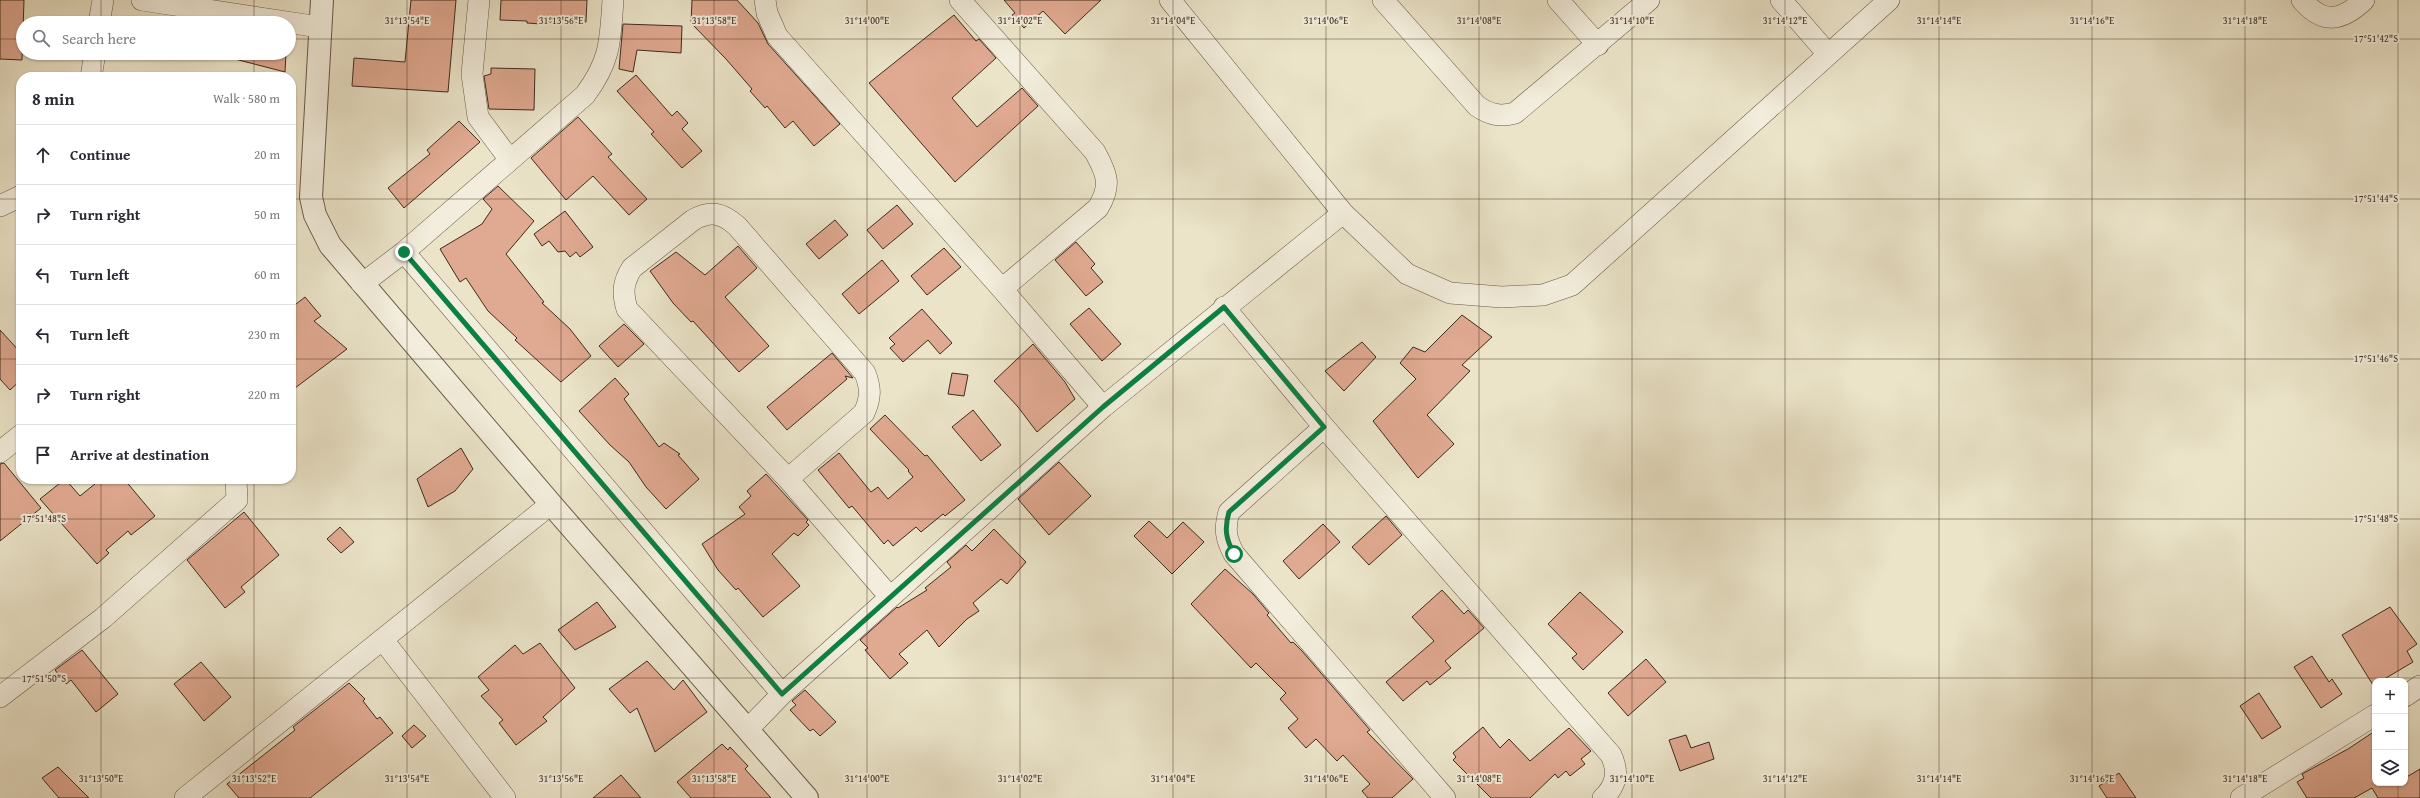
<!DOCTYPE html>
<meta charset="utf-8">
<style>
body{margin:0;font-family:"Gentium Book Plus",serif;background:#f2f2f3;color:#2b2b33}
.controls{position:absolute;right:12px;bottom:12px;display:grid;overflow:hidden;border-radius:8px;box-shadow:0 1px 3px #0004}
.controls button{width:36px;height:36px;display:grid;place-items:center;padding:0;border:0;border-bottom:1px solid #e1e1e2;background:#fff;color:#2b2b33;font:20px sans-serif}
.stop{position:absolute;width:12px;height:12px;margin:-9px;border:3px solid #0b8043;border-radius:50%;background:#fff}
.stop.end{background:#0b8043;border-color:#fff;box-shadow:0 1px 4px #0008}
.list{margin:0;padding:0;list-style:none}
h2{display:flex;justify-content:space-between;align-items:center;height:52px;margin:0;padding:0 16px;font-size:17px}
h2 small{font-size:13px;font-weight:400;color:#7c7c81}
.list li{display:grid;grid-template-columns:26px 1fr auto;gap:12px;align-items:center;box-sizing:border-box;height:60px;padding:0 16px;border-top:1px solid #e1e1e2}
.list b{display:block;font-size:15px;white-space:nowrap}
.list em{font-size:13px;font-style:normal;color:#7c7c81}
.icon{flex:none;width:22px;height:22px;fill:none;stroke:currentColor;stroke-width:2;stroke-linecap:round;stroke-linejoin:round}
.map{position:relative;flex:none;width:2420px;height:798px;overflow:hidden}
.search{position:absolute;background:#fff;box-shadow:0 1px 3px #0004;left:16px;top:16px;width:280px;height:44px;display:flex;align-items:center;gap:10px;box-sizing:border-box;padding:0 14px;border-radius:22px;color:#7c7c81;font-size:15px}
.panel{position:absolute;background:#fff;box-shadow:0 1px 3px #0004;left:16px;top:72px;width:280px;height:412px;border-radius:16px}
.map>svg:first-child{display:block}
</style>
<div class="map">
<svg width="2420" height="798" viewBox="0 0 2420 798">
<rect width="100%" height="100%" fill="#ebe4c9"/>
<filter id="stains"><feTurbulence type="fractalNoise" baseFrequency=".005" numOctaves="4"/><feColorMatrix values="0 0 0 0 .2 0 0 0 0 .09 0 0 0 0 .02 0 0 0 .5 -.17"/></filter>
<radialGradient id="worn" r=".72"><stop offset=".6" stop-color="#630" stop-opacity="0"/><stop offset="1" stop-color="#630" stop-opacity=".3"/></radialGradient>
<!-- building -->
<path fill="#e0a991" stroke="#3e2b1a" d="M0,0H24L22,60L0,59Z
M411,0H456L448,92L352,86L354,58L405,62Z
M501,0H587L586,22H541V24L527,23V21L500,20Z
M692,0H737L758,23L768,44L840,124L814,146L793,121L785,128L767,106L765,108L750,91L752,89L726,59L691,23Z
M1004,0H1101L1065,34L1043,11L1024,28L1012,15L1015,13Z
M954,15L976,41L979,39L996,58L952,98L977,127L1022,88L1038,106L955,182L869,83Z
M623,24L682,26L681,53L637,50L633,72L619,69Z
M231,53H286L285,72L231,58Z
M491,68L535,69L534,110L489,109L484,76L491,74Z
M636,75L672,116L677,111L688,123L682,129L702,151L682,168L651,134L654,132L617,91Z
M578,117L612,154L608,157L647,199L629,215L593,176L566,200L531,158Z
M459,121L480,142L404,208L388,188L430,154L427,150Z
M498,186L534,221L506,254L544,302L542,303L570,329L591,356L561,382L515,340L517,338L488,311L466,278L460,282L440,249L482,224L492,209L483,199Z
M897,205L913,224L883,249L867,230Z
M565,211L593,247L580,257L576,252L570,257L565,251L558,252L549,241L542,246L534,234Z
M835,220L848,235L819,259L806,244Z
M1076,242L1095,264L1091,268L1103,282L1086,296L1055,260Z
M738,246L757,268L725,297L769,346L739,372L693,321L691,322L673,303L650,271L676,252L705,275Z
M944,248L961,267L927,295L911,276Z
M882,260L899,281L859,314L842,294Z
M305,297L321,316L314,321L347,349L291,391V308Z
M1089,308L1121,344L1102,361L1070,324Z
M922,309L952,343L940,354L928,340L903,362L890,348L895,344L889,338Z
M1462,315L1492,337L1462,365L1470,371L1427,415L1454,444L1418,478L1373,421L1416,379L1400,363L1413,347L1425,352Z
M624,324L644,344L618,367L599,346Z
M0,330L21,353V380L10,390L0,379Z
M1362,342L1376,357L1344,391L1325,371Z
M1033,344L1065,382L1075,399L1037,432L1018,407L994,381Z
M832,353L853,378L845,376L847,379L787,430L767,407Z
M952,373L968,375L964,396L948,394Z
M615,378L629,394L624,399L659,447L664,443L680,454L678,455L699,479L666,509L646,487L629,462L610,445L579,411Z
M973,410L1001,445L981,461L952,427Z
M885,415L925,456L927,455L965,500L945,516L943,514L921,532L916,527L893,546L888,540L884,544L852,506L849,508L818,470L839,453L871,492L878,487L888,499L913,477L908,471L909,470L870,429Z
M461,448L473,469L455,491L428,507L417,479Z
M1059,462L1091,496L1049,535L1018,499Z
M4,463L41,508L0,541V464Z
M766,474L808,520L806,522L809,525L798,536L794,533L772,554L800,586L763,617L738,588L736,590L718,570L702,544L745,514L739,507L751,496L747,491Z
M65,479L80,496L101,479H124L155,516L131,535L128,531L106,550L109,553L97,564L40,499Z
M244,512L279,555L241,587L245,592L225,608L187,560Z
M1386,516L1402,535L1369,565L1352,547Z
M1149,521L1167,538L1183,522L1204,542L1172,574L1134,536Z
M1323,524L1340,542L1299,579L1283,561Z
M340,527L354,542L341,553L327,539Z
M994,529L1026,562L1007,584L1001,579L973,603L979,611L967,619L939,647L927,630L899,654L908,663L890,679L865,650L868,648L860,640L897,607L898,608L927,590L925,588L951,567L947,562L966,545L972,551Z
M1225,569L1253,594L1269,613L1267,615L1291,643L1293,642L1302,651L1370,730L1367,732L1413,779L1392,798H1368L1362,791L1370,784L1343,755L1337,761L1316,739L1306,748L1288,728L1298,719L1280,699L1286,693L1256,663L1251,668L1191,604Z
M1442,590L1464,614L1468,610L1484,628L1445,661L1451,668L1430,685L1427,681L1403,701L1386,682L1434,641L1412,617Z
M1580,592L1623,632L1583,670L1572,658L1577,654L1548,624Z
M597,602L616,627L575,650L558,630Z
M2390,607L2417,644L2407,651L2413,662L2381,681H2375L2373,685L2342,635Z
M540,643L575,688L543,717L547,721L516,745L499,723L503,720L481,696L489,690L478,677L515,645L523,654Z
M82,650L118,694L96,712L71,680L66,684L55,670Z
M2312,656L2329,682L2332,679L2342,694L2321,708L2294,667Z
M1646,659L1666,682L1628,716L1608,693Z
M647,661L674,690L683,680L707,712L655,752L637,708L630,713L609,689Z
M201,662L231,697L204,721L174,684Z
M349,683L365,699L363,701L377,719L380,717L393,733L310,798H239L227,784L295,730L293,727Z
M805,690L836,722L820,736L813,729L810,731L790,710L796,705L792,701Z
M2259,693L2281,727L2262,739L2240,706Z
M414,725L426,736L412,748L402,736Z
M1483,727L1500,748L1509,739L1530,761L1569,728L1591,751L1581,759L1585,764L1570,776L1566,771L1558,778L1555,774L1530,798H1491L1453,760L1456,757L1453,753Z
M2375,731V783H2405V778L2420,769V798H2378L2372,788L2354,798H2307L2297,782L2304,778L2302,774L2348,749Z
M1686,735L1691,748L1709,742L1714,759L1680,771L1669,740Z
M722,744L728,750L730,747L748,766L745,769L771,798H691L677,782Z
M58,767L89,798H59L42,778Z
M2119,773L2136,798H2107L2099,786Z
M621,775L641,798H593Z"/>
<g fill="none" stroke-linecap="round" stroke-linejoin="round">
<!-- minor casing -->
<g stroke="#695946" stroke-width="22">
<path id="minor" d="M142,0L319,27
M479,0L472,74L478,117L510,160
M765,0L767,13L777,36L1002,289L1103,407
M960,0L1095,152C1107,174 1112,185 1098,208L1002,289
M1170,0L1343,213
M1383,0L1477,106C1490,115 1500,117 1515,113L1649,0
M1558,0L1598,45
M1781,0L1828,54
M2302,0C2323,25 2342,21 2364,0
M99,23L103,0
M91,77L95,53
M0,206L21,196
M404,252L782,694
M362,284L404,252L585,95C611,60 610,41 613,0
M1224,307L1324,427L1611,755C1619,772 1616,786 1603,798
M1324,427L1229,512C1224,529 1226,539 1234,554L1445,798
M0,452L21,435
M788,479L864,413C871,398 871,388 865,373L737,226C722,213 711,210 693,220L632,268C623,282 622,293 627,309L788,479L890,597
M383,640L505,798
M2405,696L2420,686
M0,697L103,618L237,500L236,479
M748,729L782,694L1103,407L1343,213L1407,274L1450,293L1502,297L1543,295L1572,285L1889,0
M185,798L551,504
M2241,798L2375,715"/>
</g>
<!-- tertiary casing -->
<g stroke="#695946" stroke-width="24">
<path id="tertiary" d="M322,0L311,197L315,215L330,245L551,504L807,798"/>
</g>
<!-- minor -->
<use href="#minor" stroke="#f2eddc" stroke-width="21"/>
<!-- tertiary -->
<use href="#tertiary" stroke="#f2eddc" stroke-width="22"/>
</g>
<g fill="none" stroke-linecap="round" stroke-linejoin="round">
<!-- route -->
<path stroke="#0b8043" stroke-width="5" d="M404,252L782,694L1103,407L1224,307L1324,427L1229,512C1224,529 1226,539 1234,554"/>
</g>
<!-- ticks -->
<path fill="none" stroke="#3e2b1a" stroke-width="1" stroke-opacity="0.45" d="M101,0V23M254,0V23M407,0V798M561,0V798M714,0V798M867,0V798M1020,0V798M1173,0V798M1326,0V798M1479,0V798M1632,0V798M1785,0V798M1939,0V798M2092,0V798M2245,0V798M2398,0V681M0,39H23M289,39H2420M101,53V77M254,53V77M0,199H21M291,199H2420M0,359H21M291,359H2420M101,479V798M254,479V798M0,519H2420M0,678H2420M2398,783V798"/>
<g font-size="10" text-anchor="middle" fill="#3e2b1a" stroke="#f2eddc" stroke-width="4" stroke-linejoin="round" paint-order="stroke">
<text x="407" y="24">31°13'54"E</text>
<text x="561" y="24">31°13'56"E</text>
<text x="714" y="24">31°13'58"E</text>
<text x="867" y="24">31°14'00"E</text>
<text x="1020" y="24">31°14'02"E</text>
<text x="1173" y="24">31°14'04"E</text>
<text x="1326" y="24">31°14'06"E</text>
<text x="1479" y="24">31°14'08"E</text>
<text x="1632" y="24">31°14'10"E</text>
<text x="1785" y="24">31°14'12"E</text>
<text x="1939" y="24">31°14'14"E</text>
<text x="2092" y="24">31°14'16"E</text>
<text x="2245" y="24">31°14'18"E</text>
<text x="2376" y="42">17°51'42"S</text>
<text x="2376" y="202">17°51'44"S</text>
<text x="2376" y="362">17°51'46"S</text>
<text x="44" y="522">17°51'48"S</text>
<text x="2376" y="522">17°51'48"S</text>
<text x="44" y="682">17°51'50"S</text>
<text x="101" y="782">31°13'50"E</text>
<text x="254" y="782">31°13'52"E</text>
<text x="407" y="782">31°13'54"E</text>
<text x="561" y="782">31°13'56"E</text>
<text x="714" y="782">31°13'58"E</text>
<text x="867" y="782">31°14'00"E</text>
<text x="1020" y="782">31°14'02"E</text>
<text x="1173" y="782">31°14'04"E</text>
<text x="1326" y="782">31°14'06"E</text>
<text x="1479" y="782">31°14'08"E</text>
<text x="1632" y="782">31°14'10"E</text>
<text x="1785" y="782">31°14'12"E</text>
<text x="1939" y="782">31°14'14"E</text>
<text x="2092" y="782">31°14'16"E</text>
<text x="2245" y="782">31°14'18"E</text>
</g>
<rect width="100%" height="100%" filter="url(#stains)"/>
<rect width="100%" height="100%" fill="url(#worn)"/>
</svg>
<div class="controls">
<button>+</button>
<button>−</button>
<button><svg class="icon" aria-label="layers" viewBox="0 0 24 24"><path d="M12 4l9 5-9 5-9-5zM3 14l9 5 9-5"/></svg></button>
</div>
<div class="stop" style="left:1234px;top:554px"></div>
<div class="stop end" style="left:404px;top:252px"></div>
<div class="search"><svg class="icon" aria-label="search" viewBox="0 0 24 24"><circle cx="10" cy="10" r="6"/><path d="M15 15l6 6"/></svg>Search here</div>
<section class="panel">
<h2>8 min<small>Walk · 580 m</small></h2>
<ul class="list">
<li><svg class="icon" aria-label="ahead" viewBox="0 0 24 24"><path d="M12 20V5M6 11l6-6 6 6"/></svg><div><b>Continue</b></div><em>20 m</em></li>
<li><svg class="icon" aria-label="right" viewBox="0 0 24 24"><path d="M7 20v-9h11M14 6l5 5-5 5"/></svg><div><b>Turn right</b></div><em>50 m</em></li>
<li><svg class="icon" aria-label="left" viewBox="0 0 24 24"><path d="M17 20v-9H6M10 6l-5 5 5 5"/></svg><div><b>Turn left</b></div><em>60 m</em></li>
<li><svg class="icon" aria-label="left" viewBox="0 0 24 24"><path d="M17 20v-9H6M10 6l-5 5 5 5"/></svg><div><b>Turn left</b></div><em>230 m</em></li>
<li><svg class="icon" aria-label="right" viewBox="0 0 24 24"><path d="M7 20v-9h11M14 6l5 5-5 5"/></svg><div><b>Turn right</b></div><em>220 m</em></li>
<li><svg class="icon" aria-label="arrive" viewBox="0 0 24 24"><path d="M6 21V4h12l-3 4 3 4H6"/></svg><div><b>Arrive at destination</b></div></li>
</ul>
</section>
</div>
